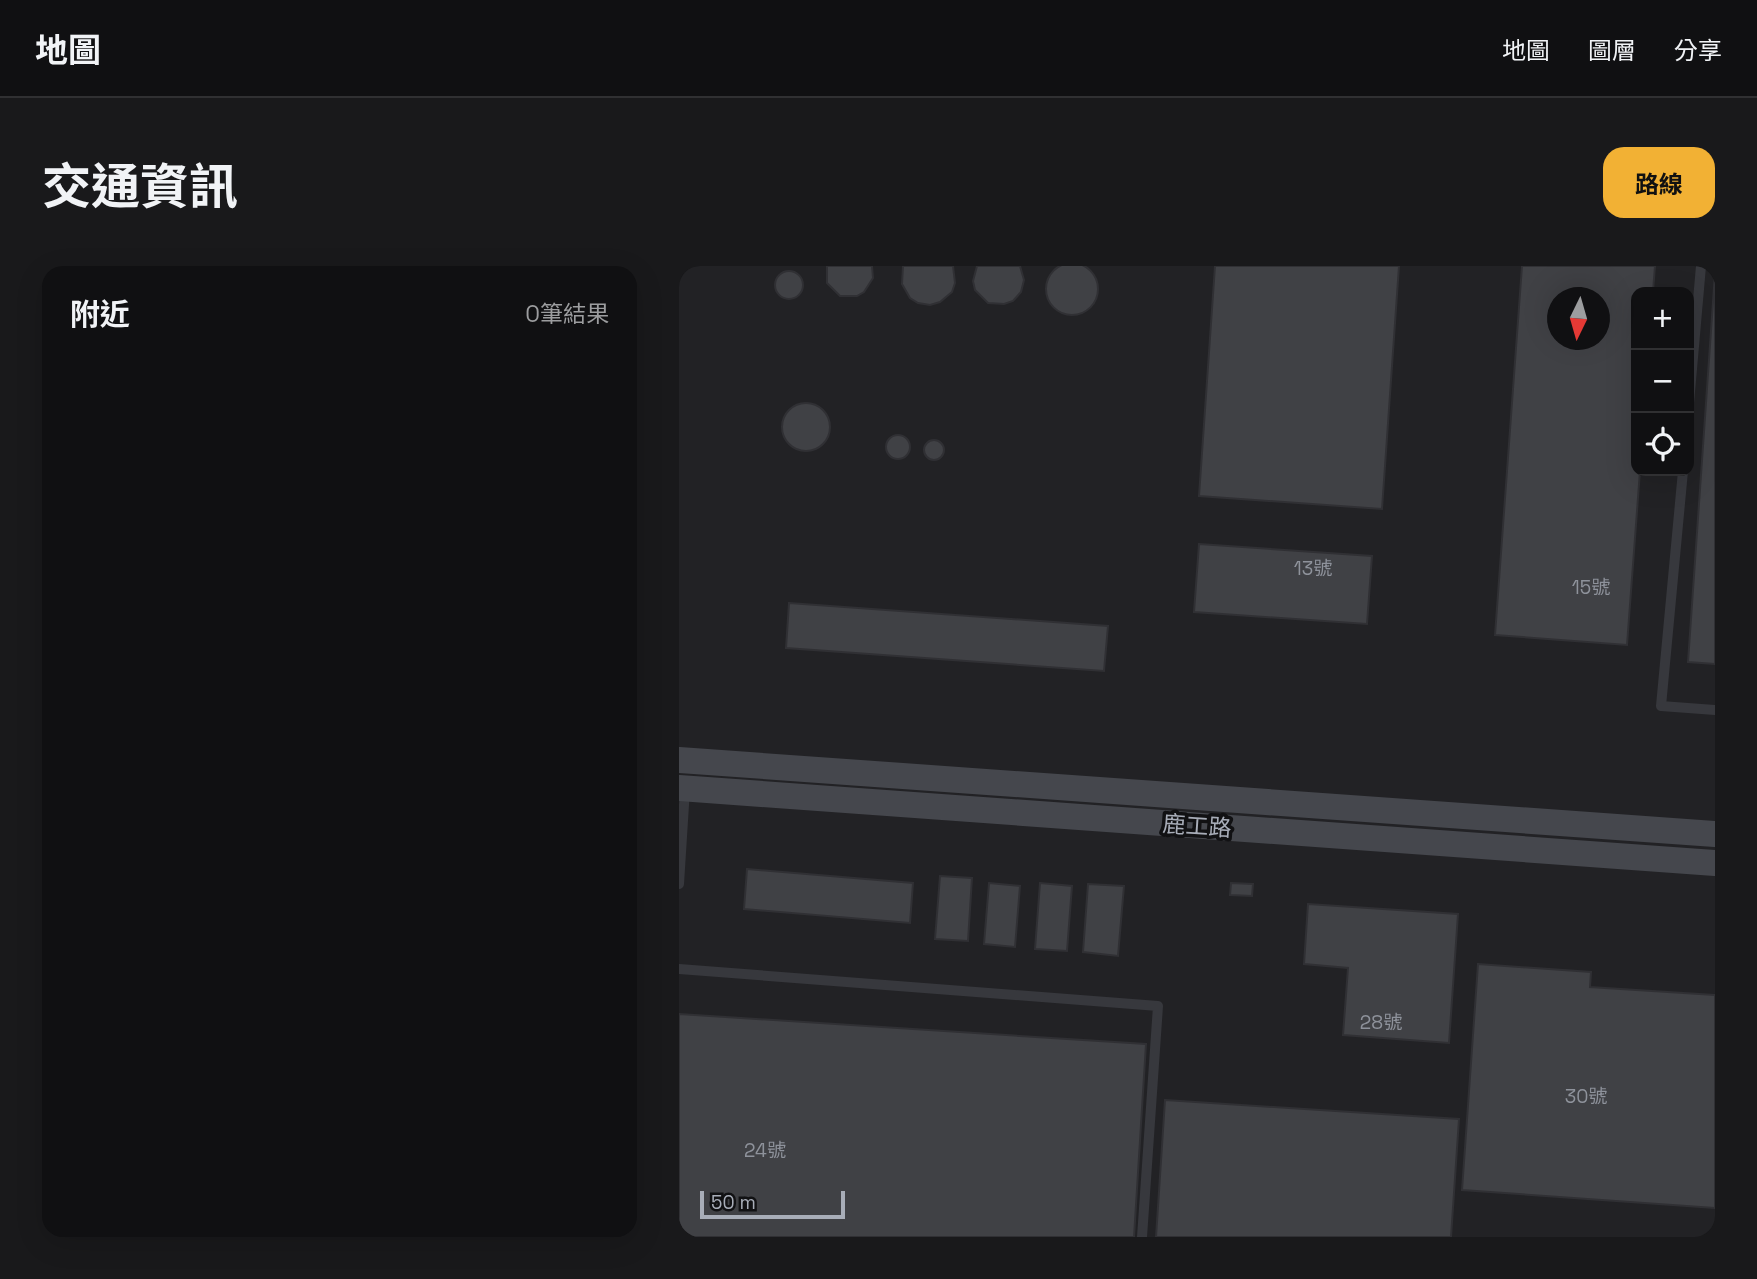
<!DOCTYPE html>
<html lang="zh-TW">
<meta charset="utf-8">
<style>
body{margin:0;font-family:"Space Grotesk","Noto Sans TC",sans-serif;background:#19191b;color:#f1f3f6}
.controls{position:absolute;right:21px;top:21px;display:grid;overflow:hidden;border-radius:14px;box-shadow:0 7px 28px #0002}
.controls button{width:63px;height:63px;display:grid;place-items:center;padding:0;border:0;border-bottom:2px solid #303032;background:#101012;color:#f1f3f6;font:35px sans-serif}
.compass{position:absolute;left:868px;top:21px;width:63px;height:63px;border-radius:50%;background:#101012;box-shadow:0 7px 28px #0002;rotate:185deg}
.scale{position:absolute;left:21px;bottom:18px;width:145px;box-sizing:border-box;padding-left:7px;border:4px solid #a8adb8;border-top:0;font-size:19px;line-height:24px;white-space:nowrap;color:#a8adb8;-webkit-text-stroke:5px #111113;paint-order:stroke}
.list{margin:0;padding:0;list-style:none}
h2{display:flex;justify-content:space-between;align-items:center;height:91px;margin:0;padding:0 28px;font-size:30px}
h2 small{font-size:23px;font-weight:400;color:#9c9d9f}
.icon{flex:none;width:38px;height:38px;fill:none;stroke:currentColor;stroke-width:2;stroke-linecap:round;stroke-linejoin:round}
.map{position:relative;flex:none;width:1036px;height:971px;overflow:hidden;border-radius:21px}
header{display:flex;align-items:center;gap:42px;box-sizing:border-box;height:98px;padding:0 35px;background:#101012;border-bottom:2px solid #303032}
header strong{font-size:33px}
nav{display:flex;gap:38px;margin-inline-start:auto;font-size:24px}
.intro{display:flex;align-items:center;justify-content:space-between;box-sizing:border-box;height:168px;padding:0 42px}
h1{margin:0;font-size:49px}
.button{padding:18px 32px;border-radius:21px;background:#f2b134;color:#111;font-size:24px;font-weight:700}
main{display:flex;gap:42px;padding:0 42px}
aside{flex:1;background:#101012;border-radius:21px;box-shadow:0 7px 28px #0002}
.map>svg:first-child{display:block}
</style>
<header>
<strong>地圖</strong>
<nav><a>地圖</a><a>圖層</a><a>分享</a></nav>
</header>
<div class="intro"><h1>交通資訊</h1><a class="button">路線</a></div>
<main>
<aside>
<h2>附近<small>0筆結果</small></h2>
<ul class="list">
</ul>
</aside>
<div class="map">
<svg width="1036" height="971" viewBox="0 0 1036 971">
<rect width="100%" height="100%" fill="#161618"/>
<!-- built -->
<path fill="#222225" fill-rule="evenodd" d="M0,0H1036V971H0ZM957,26H1010V205H957ZM878,32H920V74H878Z"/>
<!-- building -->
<path fill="#404145" stroke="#303034" stroke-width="2" fill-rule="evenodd" d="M367 23a26 26 0 1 1 52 0a26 26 0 1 1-52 0Z
M148,0H193L194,12L185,26L178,30H161L148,17Z
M224,0H274L276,17L273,26L261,36L251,39L239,37L231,32L223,18Z
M298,0H341L345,14L342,26L334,35L325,38L309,37L296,24L294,15Z
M536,0H720L703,243L520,230Z
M843,0H976L974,26H957V205H961L948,379L816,369ZM878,32H920V74H878Z
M96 19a14 14 0 1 1 28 0a14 14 0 1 1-28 0Z
M1036,7V398L1009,396Z
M103 161a24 24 0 1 1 48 0a24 24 0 1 1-48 0Z
M207 181a12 12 0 1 1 24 0a12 12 0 1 1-24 0Z
M245 184a10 10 0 1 1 20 0a10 10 0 1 1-20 0Z
M520,278L693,290L688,358L515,346Z
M110,337L429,360L425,405L107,382Z
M68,603L234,617L231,657L65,643Z
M261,610L293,612L289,675L256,673Z
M310,617L341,620L336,681L305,678Z
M361,617L393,620L388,685L356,683Z
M552,617L574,618L573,630L551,629Z
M409,618L445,620L439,690L404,686Z
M629,638L779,648L770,777L664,769L669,702L625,698Z
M799,698L912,706L911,721L1036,729V942L783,924Z
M0,748L467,778L455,971H0Z
M486,834L780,853L772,971H477Z"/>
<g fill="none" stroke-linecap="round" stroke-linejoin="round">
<!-- lane -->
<path stroke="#37383d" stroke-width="10" d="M1010,137L1022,0
M1004,205L982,440L1036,444
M0,618L6,523
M0,703L479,740L463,971"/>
<!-- secondary -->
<path stroke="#45474d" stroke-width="26" d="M0,494L1036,568
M0,522L1036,597"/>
</g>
<g text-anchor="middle" stroke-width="7" stroke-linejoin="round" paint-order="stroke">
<!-- number labels -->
<g font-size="19" fill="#8e929b">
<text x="634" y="309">13號</text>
<text x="912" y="328">15號</text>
<text x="702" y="763">28號</text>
<text x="907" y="837">30號</text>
<text x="86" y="891">24號</text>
</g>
<!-- street labels -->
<g font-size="23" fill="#a8adb8" stroke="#111113">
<text transform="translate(518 560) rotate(4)" y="8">鹿工路</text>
</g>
</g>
</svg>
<div class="controls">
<button>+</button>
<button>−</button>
<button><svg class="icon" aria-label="locate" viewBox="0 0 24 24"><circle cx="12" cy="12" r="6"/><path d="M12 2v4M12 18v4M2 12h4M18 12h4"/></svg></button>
</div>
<svg class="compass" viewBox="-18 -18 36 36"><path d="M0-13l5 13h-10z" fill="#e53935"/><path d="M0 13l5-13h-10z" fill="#9c9d9f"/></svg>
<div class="scale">50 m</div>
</div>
</main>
